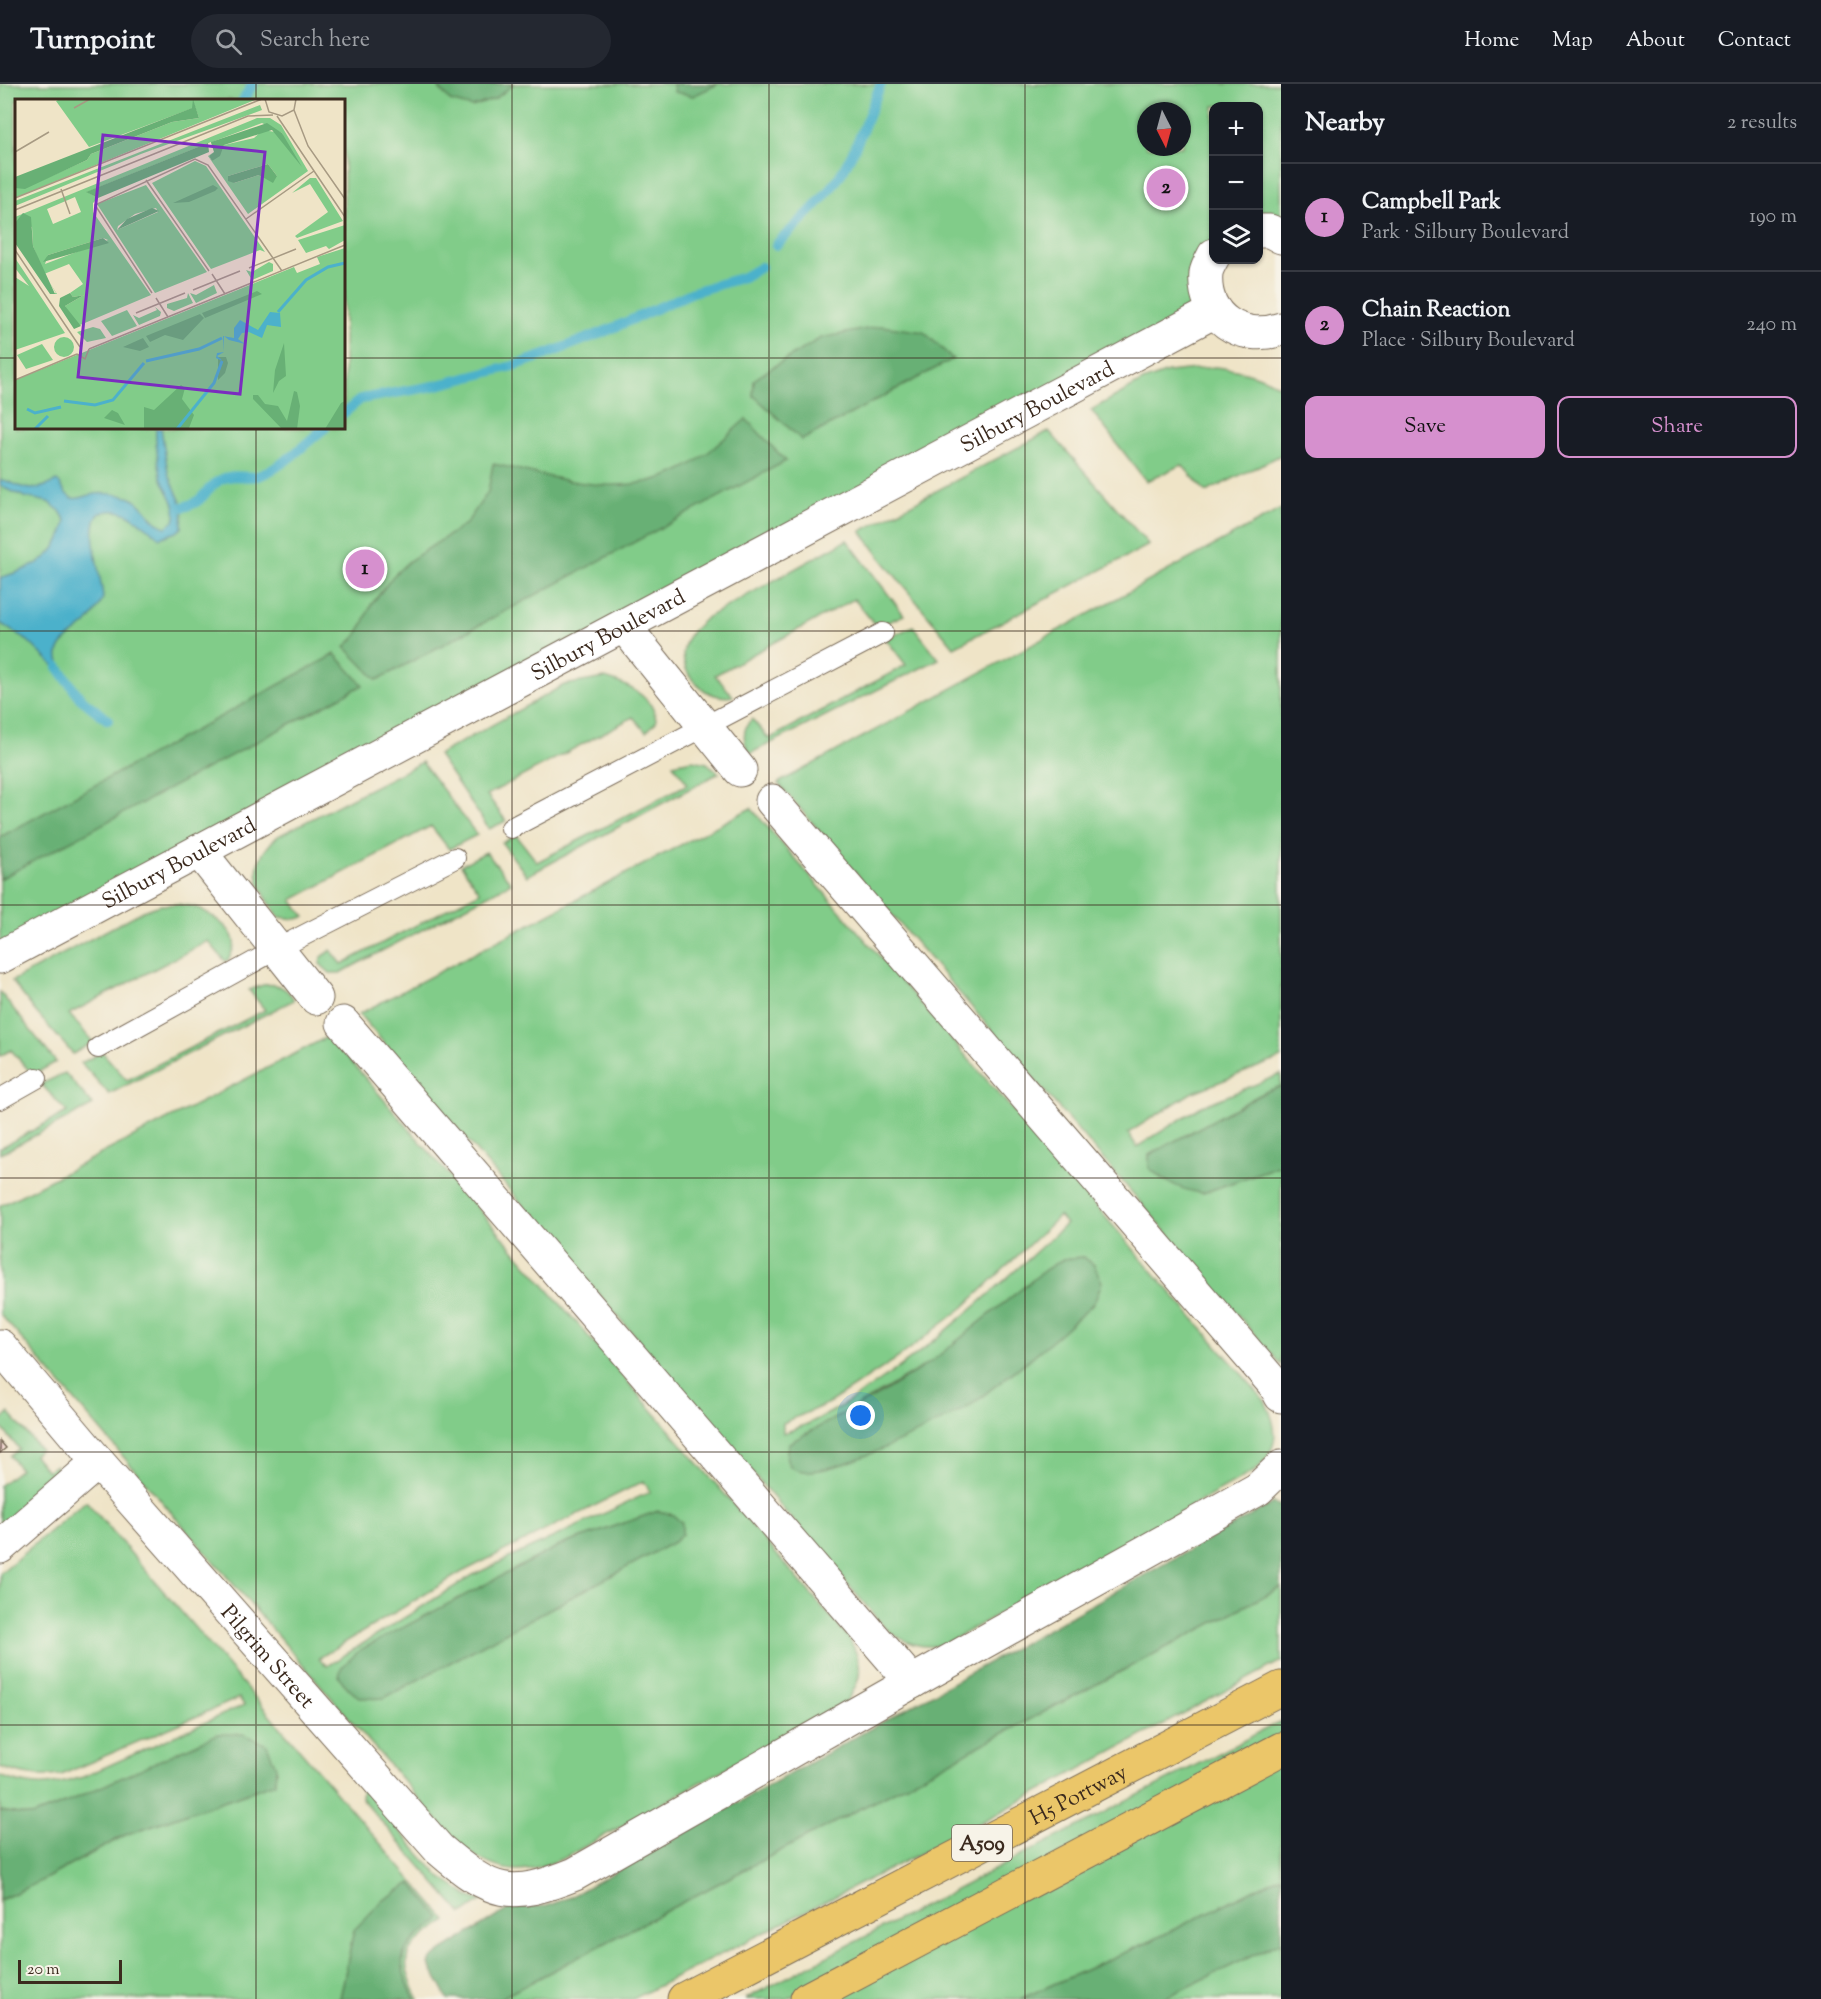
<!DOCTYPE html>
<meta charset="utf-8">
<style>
body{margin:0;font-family:"Sorts Mill Goudy",serif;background:#242831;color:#f1f3f6}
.controls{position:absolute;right:18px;top:18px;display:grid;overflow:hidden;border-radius:12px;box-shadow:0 2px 4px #0004}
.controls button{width:54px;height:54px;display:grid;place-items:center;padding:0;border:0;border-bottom:2px solid #363941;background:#171b24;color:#f1f3f6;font:30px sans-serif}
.compass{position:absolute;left:1137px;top:18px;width:54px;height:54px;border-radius:50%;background:#171b24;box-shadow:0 2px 4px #0004;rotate:174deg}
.scale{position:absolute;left:18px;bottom:15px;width:104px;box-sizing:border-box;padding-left:6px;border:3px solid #3b2a1e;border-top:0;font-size:16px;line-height:21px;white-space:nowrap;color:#3b2a1e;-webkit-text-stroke:4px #f7f3e8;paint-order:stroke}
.you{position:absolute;left:861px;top:1332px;width:21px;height:21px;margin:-15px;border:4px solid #fff;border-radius:50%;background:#1a73e8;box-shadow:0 0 0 9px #1a73e833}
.badge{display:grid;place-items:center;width:39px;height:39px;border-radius:50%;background:#d690ce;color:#111;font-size:20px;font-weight:700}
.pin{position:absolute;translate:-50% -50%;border:3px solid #fff;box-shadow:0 2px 6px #0006}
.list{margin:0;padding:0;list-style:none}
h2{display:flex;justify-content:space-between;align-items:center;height:78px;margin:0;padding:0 24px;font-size:26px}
h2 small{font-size:20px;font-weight:400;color:#9ea1a6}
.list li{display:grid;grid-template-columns:39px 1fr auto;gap:18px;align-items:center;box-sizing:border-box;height:108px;padding:0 24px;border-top:2px solid #363941}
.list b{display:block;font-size:22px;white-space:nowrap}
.list p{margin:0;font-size:20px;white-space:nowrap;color:#9ea1a6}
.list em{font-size:20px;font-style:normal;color:#9ea1a6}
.actions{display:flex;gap:12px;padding:18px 24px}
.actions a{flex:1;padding:14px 0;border:2px solid #d690ce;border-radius:12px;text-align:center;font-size:21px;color:#d690ce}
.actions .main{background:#d690ce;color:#111}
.icon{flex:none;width:33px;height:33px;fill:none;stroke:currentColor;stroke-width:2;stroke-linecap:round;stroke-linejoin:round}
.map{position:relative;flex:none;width:1281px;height:1915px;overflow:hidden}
header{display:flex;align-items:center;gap:36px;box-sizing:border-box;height:84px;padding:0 30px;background:#171b24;border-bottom:2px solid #363941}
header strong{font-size:28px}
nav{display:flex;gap:33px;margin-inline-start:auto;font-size:21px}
.search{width:420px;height:54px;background:#242831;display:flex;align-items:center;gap:15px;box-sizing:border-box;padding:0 21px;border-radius:33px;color:#9ea1a6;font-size:22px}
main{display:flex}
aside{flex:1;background:#171b24}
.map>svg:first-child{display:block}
</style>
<header>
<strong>Turnpoint</strong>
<div class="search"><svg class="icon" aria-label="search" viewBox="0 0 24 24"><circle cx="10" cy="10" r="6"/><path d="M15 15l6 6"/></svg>Search here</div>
<nav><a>Home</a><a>Map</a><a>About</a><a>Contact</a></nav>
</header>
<main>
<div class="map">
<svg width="1281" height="1915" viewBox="0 0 1281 1915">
<rect width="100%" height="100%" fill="#f7f3e8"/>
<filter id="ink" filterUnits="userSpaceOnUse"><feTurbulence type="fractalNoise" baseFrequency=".0167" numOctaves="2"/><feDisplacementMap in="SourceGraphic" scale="12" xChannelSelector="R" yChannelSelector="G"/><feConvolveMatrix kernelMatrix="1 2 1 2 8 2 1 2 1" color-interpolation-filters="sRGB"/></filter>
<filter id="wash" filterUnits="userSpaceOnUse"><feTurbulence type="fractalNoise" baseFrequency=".008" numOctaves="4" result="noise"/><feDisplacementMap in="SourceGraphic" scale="24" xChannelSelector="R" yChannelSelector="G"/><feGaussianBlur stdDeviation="1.35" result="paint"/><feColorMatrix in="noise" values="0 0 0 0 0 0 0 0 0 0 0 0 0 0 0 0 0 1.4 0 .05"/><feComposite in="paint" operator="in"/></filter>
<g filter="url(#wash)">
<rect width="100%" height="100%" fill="#efe4c7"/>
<!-- green -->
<path fill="#81cc89" stroke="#5e7b54" stroke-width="1.5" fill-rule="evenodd" d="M0,0H1281V153L1259,147L1258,22H1214V171L1211,218L0,873ZM16,16H344V344H16ZM1146,27H1182V63H1146Z
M1215,283C1242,286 1258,290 1281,303V371L1206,408L1182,381L1146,397L1091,326L1143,297L1168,288Z
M1049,347L1149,461L954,563L883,477L861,447Z
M1281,425V974L1191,1009L1128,1049L1137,1063L1200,1023L1281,990V1002L1265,1008L1149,1071V1083L1163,1096L1203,1109L1281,1081V1281L778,699Z
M847,456L904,531L877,543L854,515L715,591L733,612C708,618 678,591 684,564C687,550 696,543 706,534Z
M913,542L939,575L751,669C742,659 742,644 752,635L769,655L906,581L886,555Z
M605,594C626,600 656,613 656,638L646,648L633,633L487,711L506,737L489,745L438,671L564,601Z
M692,676L707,679L719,689L527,792L502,759L516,751L537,778L688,700L673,680Z
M422,678L477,751L449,765L431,742L292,816L305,833L296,835L279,833C257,801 244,783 278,752Z
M751,724L1265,1317C1279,1346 1280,1364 1255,1387L943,1561C919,1565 905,1559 886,1545L359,930ZM1059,1132L1066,1140C1006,1195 948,1250 880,1297C849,1318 819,1338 783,1349V1339L829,1319L898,1274L964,1223ZM1083,1173L1094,1181V1218L1029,1276L968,1323L838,1333L931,1278L1045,1186L1063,1175Z
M486,768L511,799L340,889H330L320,880L321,874L331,866L342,880L480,808L461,781Z
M176,820C182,821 189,821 195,823C207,828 232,843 234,857C235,864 231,870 228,876L225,877L208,857L69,930L93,958L73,970L35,927L12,897L143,827L160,821Z
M263,901C277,899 287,903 294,916L109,1010L81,979L102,968L127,996L265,926L249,906Z
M0,908L56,978L33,991L11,966L0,972Z
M329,952L849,1554C863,1580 864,1592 847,1617L566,1773C519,1794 495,1790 456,1758L0,1230V1122ZM644,1397L650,1408L473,1491L327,1582L319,1574L462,1488ZM658,1427L682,1450L674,1458L384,1614L360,1566L559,1462Z
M65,989L93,1021L0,1070V1064L67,1028L41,1000Z
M9,1329L40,1365L34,1371L47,1387L56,1381L57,1394L0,1445V1401L20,1385L10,1372L19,1365L0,1342V1337Z
M86,1417L447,1837C408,1862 394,1869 419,1915H415C400,1888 394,1872 420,1850L354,1846L340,1915H0V1816L43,1796L127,1750L275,1699L63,1720L32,1732L0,1727V1692C32,1705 51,1703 83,1693L244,1621L239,1614L61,1691C37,1694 23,1691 0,1683V1489Z
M1281,1503V1577L976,1741L633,1915H499Z
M1281,1637V1654L787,1915H745Z
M1281,1665V1792L1151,1857L1020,1915H807Z
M362,1704L440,1793L468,1812L481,1817L462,1830L361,1714Z
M1281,1858V1915H1162Z"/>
<!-- forest -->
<path fill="#68b075" stroke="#526d4a" stroke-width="1.5" d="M439,0H514L495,15L472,23L450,17L439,4Z
M673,0H718L693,12L674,8Z
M882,242L924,248L953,275L802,356L753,311L754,296L773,283L821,254Z
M746,335L786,377L377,596L345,563L356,552L363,540L371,521L393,492L409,477L466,440L488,408L493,380C557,393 618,417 681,386C706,374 726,352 746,335Z
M335,570L363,601L0,795V753Z
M1281,1002V1081L1203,1109C1182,1107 1164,1097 1149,1084V1071L1265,1008Z
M1083,1173L1094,1181L1102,1198C1099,1204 1098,1214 1093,1219C1085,1229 1072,1238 1063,1247C1041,1266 1019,1284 995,1302C986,1309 976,1318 966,1324C947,1334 763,1435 789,1359L883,1308L931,1278L1045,1186L1063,1175Z
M1273,1419L1281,1422V1503L499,1915H448L429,1880L431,1875L443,1866L510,1824L547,1822L570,1813Z
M658,1427L673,1431L682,1439V1450L674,1458L384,1614C359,1616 354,1613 339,1593L341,1584L360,1566L559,1462Z
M218,1650H243L267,1661L276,1683L275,1699L127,1750L43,1796L0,1816V1727L32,1732L63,1720Z
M1281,1792V1858L1162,1915H1020L1151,1857Z
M411,1799L441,1835C404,1862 390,1869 415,1915H340L354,1846L382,1817Z"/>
<!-- water -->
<path fill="#4cb1cb" stroke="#446e74" stroke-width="1.5" d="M156,344H161L168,388L183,423L182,444L177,448L160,454C141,441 124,418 99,430C85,446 102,492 103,514C99,523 93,532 87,539C75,551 50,561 60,581L56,584L28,557L0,539V494C35,482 57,476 66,437L60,427L48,418L25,413L6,405L0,401V396C7,396 12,399 19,402C33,408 44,403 57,397C63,401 64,411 72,414C78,416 84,412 90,411C102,408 120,410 131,414C146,420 153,441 166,443L174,437C180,421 165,407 161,392C158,377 155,358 156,344Z"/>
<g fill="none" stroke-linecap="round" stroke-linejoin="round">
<!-- stream -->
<path stroke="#4cb1cb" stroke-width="10" d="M243,16L253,0
M776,161C798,139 822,118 839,93C857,65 868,31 881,0
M344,329L361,315L434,302L513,282L545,271L611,245L693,208L744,193L761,183
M183,423C206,418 203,406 220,396C233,388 248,396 261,391C286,381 304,360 325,344
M58,583L80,614L108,636"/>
</g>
<g id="blocks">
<!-- building -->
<path fill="#e5abbe" d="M0,1357L6,1364L0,1369Z"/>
</g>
</g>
<g filter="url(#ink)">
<use href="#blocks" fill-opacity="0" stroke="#7a6b59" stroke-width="1.5"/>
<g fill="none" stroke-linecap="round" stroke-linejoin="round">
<!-- lane casing -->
<g stroke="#7a6b59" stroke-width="22">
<path id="lane" d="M511,744L883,549
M98,964L277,865L455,774
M0,1015L37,994"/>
</g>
<!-- street casing -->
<g stroke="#7a6b59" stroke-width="35">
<g id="street">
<path d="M1258,147H1270L1281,153"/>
<path d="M1214,171C1211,177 1207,183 1206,189C1202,233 1241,259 1281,245"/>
<path d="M624,542L740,686"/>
<path d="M772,717L1275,1301L1281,1312"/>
<path d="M199,767L316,914"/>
<path id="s1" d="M0,873L1215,227"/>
<path d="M343,939L912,1598"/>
<path id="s2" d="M0,1262L98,1378L439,1765C492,1811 510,1816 575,1790L912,1598L1258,1405L1281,1383"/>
<path d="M0,1463L98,1378"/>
</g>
</g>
<!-- primary casing -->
<g stroke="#7a6b59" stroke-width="35">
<g id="primary">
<path id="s3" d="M684,1915L1281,1604"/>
<path d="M807,1915L1281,1665"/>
</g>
</g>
<!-- lane -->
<use href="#lane" stroke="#fff" stroke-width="20"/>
<!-- street -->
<use href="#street" stroke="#fff" stroke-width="33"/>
<!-- primary -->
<use href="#primary" stroke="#ebc669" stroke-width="33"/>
</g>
</g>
<!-- grid -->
<path fill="none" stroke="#3b2a1e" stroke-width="1.5" stroke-opacity="0.55" d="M256,0V16M512,0V1915M769,0V1915M1025,0V1915M0,274H16M344,274H1281M256,344V1915M0,547H1281M0,821H1281M0,1094H1281M0,1368H1281M0,1641H1281"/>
<g text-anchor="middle" stroke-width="4.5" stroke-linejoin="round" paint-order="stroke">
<!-- shield labels -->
<rect fill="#f7f3e8" stroke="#73665b" stroke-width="1.5" x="952" y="1741" width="60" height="36" rx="4.5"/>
<g font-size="21" font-weight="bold" fill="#3b2a1e">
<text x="982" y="1766">A509</text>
</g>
<!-- street labels -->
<g font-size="22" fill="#3b2a1e" stroke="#f7f3e8">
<text dy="8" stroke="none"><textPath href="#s1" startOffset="1174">Silbury Boulevard</textPath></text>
<text dy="8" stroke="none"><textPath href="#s1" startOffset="688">Silbury Boulevard</textPath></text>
<text dy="8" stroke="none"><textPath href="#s1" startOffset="202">Silbury Boulevard</textPath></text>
<text dy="8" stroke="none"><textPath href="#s2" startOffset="410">Pilgrim Street</textPath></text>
<text dy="8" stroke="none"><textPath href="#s3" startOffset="444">H5 Portway</textPath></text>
</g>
</g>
<!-- overview -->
<g transform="translate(15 15)">
<rect width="330" height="330" fill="#efe4c7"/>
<path d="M45,0H242L0,99V89H10L72,61L76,55L157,23L184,19L178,2V9L74,48L41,2ZM245,6L247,11L126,55L0,107V102ZM242,19H255L266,26L293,72L233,115L193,57L199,53L196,43L72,93L83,99L78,104V113L136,196L65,226L58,223L50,207L69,196L58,198L55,194L68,185L54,165L29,175L42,195H35L0,145L35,195L41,194L29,175L18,147L17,128L0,124V118ZM247,24L267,34L271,46L260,33L248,31L239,39L209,46L197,62L194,57L199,53L197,43ZM253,65L262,77L244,76L219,84L213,77ZM60,98L66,113L38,125L32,110ZM88,139L93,141L30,165L33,156ZM180,62L191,67L250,153L245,151L196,170L137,84ZM295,79H301L328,122L282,139L280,137L313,113L295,85L277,94ZM131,86L192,173L140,194L82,105ZM141,109L143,113L102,131L103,127L120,115ZM330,126V141L314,150L311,147L291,154L283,141ZM330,149V330H0V281L279,168L282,174L305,165L302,158ZM0,159L50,234L0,251V178L14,187L0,169ZM254,163L258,165V172L237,181L231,171L237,173ZM199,186L202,194L181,204L175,194L181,196ZM173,194L178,204L159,212L152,209V205L172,199ZM140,208L146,213L145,217L124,226L118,216L124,219L142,211ZM112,211L122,227L97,237L86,222ZM78,228L85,230L91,239L72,243L62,233ZM39 248a10 10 0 1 1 20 0a10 10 0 1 1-20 0ZM27,245L38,261L11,270L2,256Z" fill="#81cc89" fill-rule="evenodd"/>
<path d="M178,0L184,19L157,23L76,55L72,61L10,90L0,89V78L177,9ZM252,24L267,34L287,68L257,31L209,46L205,57L197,62L194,57L199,53L196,43ZM193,44L194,53L83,99L71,93ZM253,65L262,77L258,84L244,76L219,84L213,82V77ZM198,86L203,89L200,92L174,103L158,104ZM137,109L144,112L102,131L112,120ZM8,114L16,118L18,147L40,195H35L0,144V124ZM88,139L94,144L28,163L33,156ZM242,192L247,195L190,219L187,214ZM55,194L58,198L69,196L50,207L66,227L59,230L44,207L45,199ZM185,215L189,219L168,241L150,236L135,243L131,237ZM128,239L134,248L125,252L108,248ZM269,244L271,277L264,282L258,294L260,271ZM203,258H211L213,264L210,274L203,281ZM166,286L170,289L167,300L179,316L174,329L129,330V308L139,311ZM279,292L282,293L285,307L282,330H267L238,300V296H243L250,305L263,307L272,322ZM330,302V330H310L326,304ZM97,311L103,314L110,326L89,319Z" fill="#68b075"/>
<path d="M255,213L265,214L266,228L252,226L247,239L234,233L227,234L223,240L230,245L214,241L209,237V253L202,257L206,260L207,262L201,259L202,254L209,253L208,237L219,239V229L225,221L243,231Z" fill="#4cb1cb"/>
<path fill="none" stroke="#4cb1cb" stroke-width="3" d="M263,213L291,181L313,168L330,164M131,262L184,250L207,239M49,302L80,306L98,301L129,264M12,310L20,314L46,308M20,330L33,317M162,330L199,284L207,262"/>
<path fill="none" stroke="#a79a83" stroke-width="1.5" d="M250,0L254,13L267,17L279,11L281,0M59,9L75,0M279,11L293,47L330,100M262,17L330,118M0,53L34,33M131,81L194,172M46,90L55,115M0,99L247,0M0,111L233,17L258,16M231,120L299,72M0,151L65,248M234,169L281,150M197,175L210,195M178,191L225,172M137,194L80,106L180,60L193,66L267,172M141,199L153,218M121,214L170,194M74,250L330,146M62,255L70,260L74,250M0,281L62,255"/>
<path fill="#7b2cbf" fill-opacity="0.15" stroke="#7b2cbf" stroke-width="3" d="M88,36L250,53L225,295L63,278Z"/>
<rect width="330" height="330" fill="none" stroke="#3b2a1e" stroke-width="3"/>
</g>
</svg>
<div class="controls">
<button>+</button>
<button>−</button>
<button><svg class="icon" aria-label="layers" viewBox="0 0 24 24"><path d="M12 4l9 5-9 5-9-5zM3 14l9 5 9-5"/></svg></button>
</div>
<svg class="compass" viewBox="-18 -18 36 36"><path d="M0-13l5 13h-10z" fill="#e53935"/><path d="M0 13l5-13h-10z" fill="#9ea1a6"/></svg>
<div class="scale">20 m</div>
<div class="you"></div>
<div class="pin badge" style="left:365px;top:485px">1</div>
<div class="pin badge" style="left:1166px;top:104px">2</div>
</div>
<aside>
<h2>Nearby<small>2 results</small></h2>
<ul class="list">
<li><span class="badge">1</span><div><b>Campbell Park</b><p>Park · Silbury Boulevard</p></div><em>190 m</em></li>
<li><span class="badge">2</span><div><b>Chain Reaction</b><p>Place · Silbury Boulevard</p></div><em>240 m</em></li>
</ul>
<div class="actions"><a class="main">Save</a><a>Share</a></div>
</aside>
</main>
